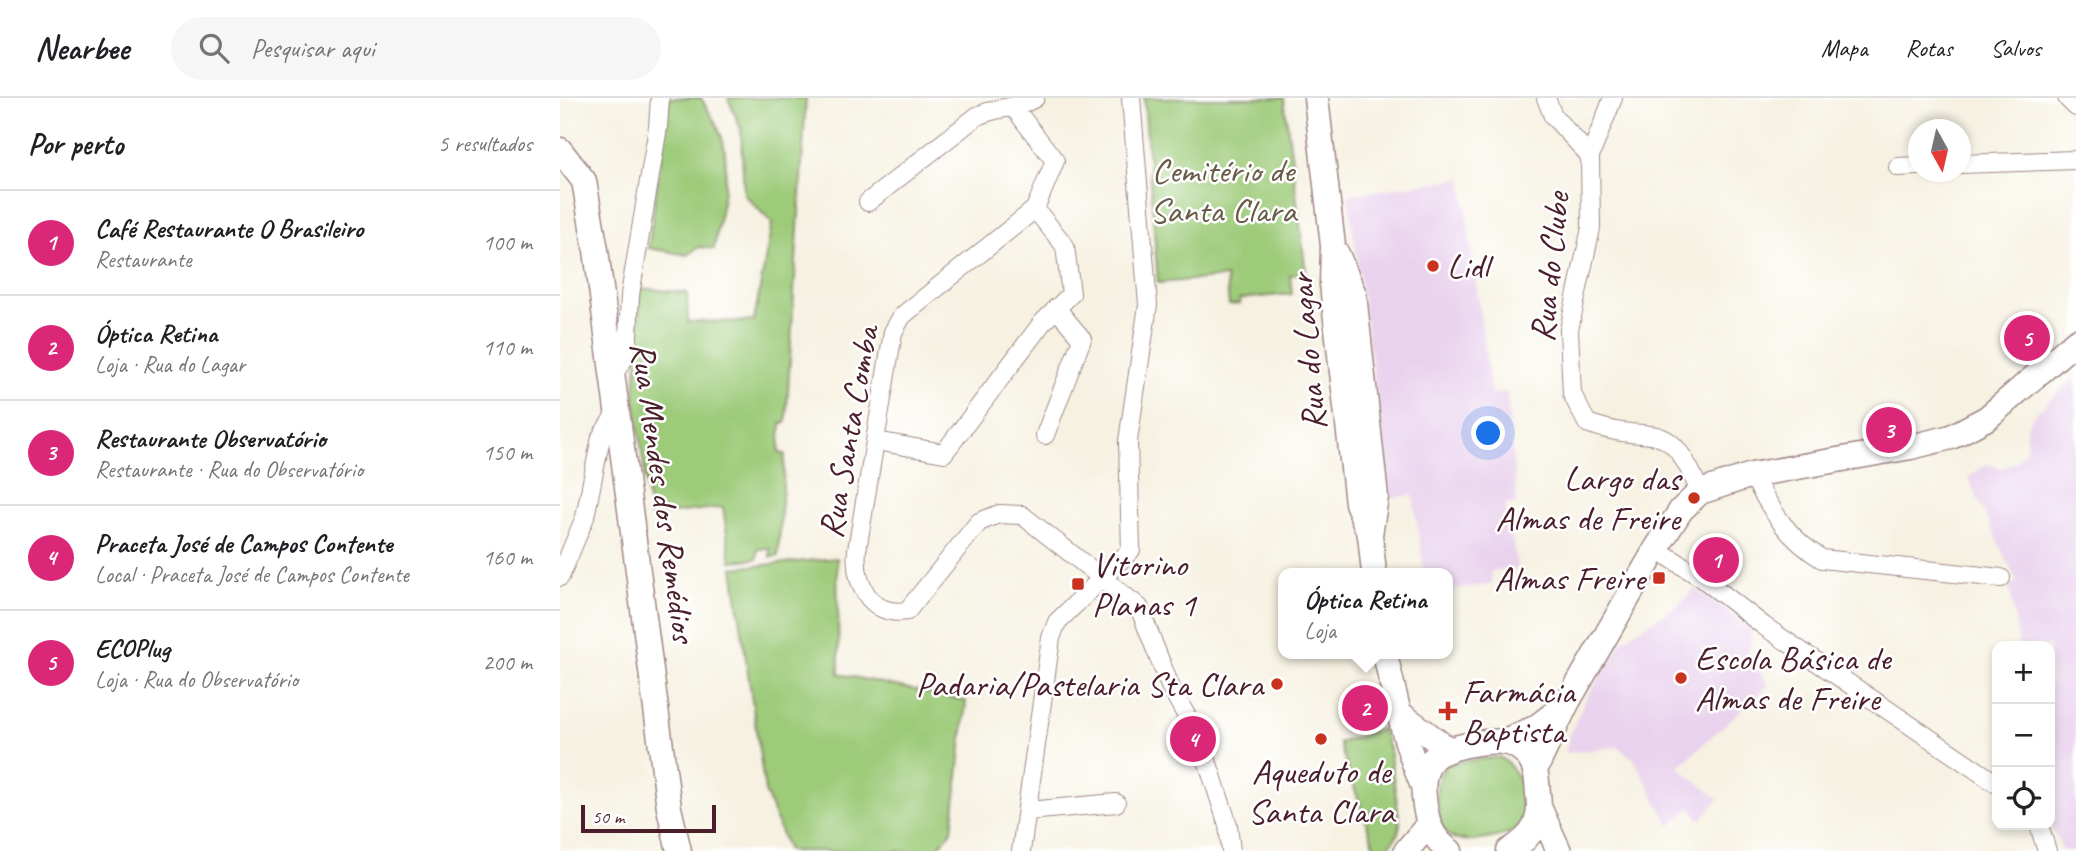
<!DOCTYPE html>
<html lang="pt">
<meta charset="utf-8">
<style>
body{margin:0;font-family:Caveat,sans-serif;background:#f6f6f6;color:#202124}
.controls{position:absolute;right:21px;bottom:21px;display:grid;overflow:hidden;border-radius:14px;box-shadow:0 4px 10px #0003}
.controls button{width:63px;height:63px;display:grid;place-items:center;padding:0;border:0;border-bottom:2px solid #e0e0e0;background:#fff;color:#202124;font:35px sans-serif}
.compass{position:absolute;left:1348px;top:21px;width:63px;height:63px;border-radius:50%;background:#fff;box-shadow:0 4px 10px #0003;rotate:172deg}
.scale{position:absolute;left:21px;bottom:18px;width:135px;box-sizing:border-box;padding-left:7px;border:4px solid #4a1f2b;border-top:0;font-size:19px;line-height:24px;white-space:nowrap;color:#4a1f2b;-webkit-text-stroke:5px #fff;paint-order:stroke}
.you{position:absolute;left:929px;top:336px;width:24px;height:24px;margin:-18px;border:5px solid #fff;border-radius:50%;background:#1a73e8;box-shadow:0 0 0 10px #1a73e833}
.badge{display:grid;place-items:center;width:46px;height:46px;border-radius:50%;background:#db2777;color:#fff;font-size:23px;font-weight:700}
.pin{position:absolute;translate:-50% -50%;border:4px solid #fff;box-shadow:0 2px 7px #0006}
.popup{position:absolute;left:718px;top:470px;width:175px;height:91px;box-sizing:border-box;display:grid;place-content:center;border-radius:14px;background:#fff;filter:drop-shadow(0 2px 5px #0005);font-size:23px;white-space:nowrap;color:#757577}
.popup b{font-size:26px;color:#202124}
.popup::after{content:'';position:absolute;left:50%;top:100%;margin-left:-14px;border:14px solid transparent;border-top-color:#fff}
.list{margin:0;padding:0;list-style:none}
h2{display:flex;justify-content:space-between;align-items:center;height:91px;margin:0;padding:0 28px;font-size:30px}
h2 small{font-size:23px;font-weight:400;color:#757577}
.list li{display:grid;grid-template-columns:46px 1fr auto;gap:21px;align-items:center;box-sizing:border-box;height:105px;padding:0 28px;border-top:2px solid #e0e0e0}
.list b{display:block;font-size:26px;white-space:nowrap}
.list p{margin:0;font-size:23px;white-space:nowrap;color:#757577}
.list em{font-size:23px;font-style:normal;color:#757577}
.icon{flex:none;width:38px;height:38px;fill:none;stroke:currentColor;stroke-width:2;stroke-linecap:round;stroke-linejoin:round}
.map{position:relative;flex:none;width:1516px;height:753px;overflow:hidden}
header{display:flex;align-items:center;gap:42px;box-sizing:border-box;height:98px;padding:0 35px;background:#fff;border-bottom:2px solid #e0e0e0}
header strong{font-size:33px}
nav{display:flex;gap:38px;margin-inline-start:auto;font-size:24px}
.search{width:490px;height:63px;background:#f6f6f6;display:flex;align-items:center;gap:18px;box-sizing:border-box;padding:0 24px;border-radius:38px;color:#757577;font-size:26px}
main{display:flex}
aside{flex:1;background:#fff}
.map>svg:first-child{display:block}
</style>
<header>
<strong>Nearbee</strong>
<div class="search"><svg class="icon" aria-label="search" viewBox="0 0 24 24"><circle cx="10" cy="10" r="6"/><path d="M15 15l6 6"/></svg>Pesquisar aqui</div>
<nav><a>Mapa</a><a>Rotas</a><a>Salvos</a></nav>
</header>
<main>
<aside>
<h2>Por perto<small>5 resultados</small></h2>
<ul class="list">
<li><span class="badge">1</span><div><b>Café Restaurante O Brasileiro</b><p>Restaurante</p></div><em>100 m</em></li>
<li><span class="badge">2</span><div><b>Óptica Retina</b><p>Loja · Rua do Lagar</p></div><em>110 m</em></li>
<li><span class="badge">3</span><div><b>Restaurante Observatório</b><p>Restaurante · Rua do Observatório</p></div><em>150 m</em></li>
<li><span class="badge">4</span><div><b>Praceta José de Campos Contente</b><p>Local · Praceta José de Campos Contente</p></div><em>160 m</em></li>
<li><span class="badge">5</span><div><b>ECOPlug</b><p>Loja · Rua do Observatório</p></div><em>200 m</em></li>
</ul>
</aside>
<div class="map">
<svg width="1516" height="753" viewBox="0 0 1516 753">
<rect width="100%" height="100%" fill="#fff"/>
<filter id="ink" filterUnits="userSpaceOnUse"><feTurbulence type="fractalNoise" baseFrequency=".0143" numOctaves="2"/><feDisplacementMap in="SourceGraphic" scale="14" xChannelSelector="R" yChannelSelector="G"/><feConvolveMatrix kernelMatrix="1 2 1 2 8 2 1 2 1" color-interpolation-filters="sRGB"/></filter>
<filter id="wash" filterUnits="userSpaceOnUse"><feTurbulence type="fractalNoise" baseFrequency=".00686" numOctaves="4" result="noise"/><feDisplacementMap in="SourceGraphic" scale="28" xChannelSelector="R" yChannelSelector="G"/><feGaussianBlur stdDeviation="1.57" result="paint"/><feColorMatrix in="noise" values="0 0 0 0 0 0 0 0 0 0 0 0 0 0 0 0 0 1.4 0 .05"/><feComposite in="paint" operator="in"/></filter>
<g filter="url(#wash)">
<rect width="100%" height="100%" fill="#f6f1e1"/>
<!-- built -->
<path fill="#e9d2ed" d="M902,80L931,296L947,294L957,405L945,407L958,471L931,473L932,486L887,492V475H864L853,397L831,400L788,97Z
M1516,278V753H1503L1490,725V548H1459L1449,486L1457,485L1408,380L1427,366L1442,370L1459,362L1467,348L1466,330L1473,318Z
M1135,491L1193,530L1187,559L1209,587L1118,669L1159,701L1140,722L1130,710L1110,728L1074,661L1058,649L1005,655L1011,633L1027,599L1063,542L1118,507Z"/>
<!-- green -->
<path fill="#9dcb79" stroke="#747552" stroke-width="2" d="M110,0H141C148,14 158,25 162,40C172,73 159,117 154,151L139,149L127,157L88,150Z
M168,0H246L226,325H221L219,355L225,356L218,458L210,459V450L198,451L197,461L171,463L163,409L90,418L75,301L80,190L127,195L128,224L194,223L212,125L184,96L181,31Z
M584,0H724L746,175L730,177L732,196L679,201L680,206L669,207L666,179L598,185Z
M277,460L279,576L406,603L392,733L375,753H228L205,693L173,470Z
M822,631L829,651L840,726C838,738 833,745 823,753H816L779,645Z
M939,659C959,668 973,711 959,728C948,741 901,748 888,737C880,729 879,719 878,708C870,657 899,665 939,659Z"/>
</g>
<g filter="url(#ink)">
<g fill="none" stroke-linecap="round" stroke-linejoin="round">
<!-- street casing -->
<g stroke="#a08886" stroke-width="20">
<path id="street" d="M986,0L993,18L1030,58
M1053,0L1030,58L1031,130L1009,232L1012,296L1027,325C1095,350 1106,312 1140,394
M1507,0L1516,9
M455,11L495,63L475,111L342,218L333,234L297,452C294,484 309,519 347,513L419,424L439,416L462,417L579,509L610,588L641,644L668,727L671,753
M1400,66L1516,62
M1338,69L1358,68
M308,104L417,18C439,8 454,12 475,0
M53,277L67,256L70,197L98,29L100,0
M485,337L522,241L496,210
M316,343L384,355L482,225L511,196L505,148L475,111
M1192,377C1213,414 1226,439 1262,461L1441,480
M1096,451L1142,480L1204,528L1437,686
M0,479L25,419L41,339L58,312
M468,713L556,705
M1479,727L1487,753
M461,753L491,540L497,524L571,452L568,343L588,207L571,0"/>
</g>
<!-- secondary casing -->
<g stroke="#a08886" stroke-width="27">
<path id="secondary" d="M756,0L773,148L772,187L797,405L810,437
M0,52L24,83L36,152L109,710L119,753
M777,156L794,196L816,399L810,437L814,475
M825,556C835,599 845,647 863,688
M842,617L888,651
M942,644L975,630L1004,608
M975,672L1007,605L1096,451L1121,412L1140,394L1192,377L1351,349L1391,339L1427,320L1516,243
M980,711L999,753
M846,753L868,727
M890,753C873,741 868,728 865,708C863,693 861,676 872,662C882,649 927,642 943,644C953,645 964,652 969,660C977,670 977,684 978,696C982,723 973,739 949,753"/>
</g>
<!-- street -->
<use href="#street" stroke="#fff" stroke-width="18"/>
<!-- secondary -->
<use href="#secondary" stroke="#fff" stroke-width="24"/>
</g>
</g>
<!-- markers -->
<g fill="#c8321e" stroke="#fff" stroke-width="2.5">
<circle cx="873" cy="168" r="7"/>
<circle cx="1134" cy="400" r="7"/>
<rect x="1092" y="473" width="14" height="14" rx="3.5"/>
<rect x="511" y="479" width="14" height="14" rx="3.5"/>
<circle cx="1121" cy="580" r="7"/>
<circle cx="717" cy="586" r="7"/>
<path d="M884.5 602.5h7v7h7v7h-7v7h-7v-7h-7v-7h7z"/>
<circle cx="761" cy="641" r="7"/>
</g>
<g text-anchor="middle" stroke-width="5" stroke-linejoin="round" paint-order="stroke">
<!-- park labels -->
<g font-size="35" fill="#675b46" stroke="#fff">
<text x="663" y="84">Cemitério de<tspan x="663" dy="40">Santa Clara</tspan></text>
</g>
<!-- poi labels -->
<g font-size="35" fill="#4a1f2b" stroke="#fff" text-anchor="start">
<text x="887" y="180">Lidl</text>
<text x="1120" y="392" text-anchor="end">Largo das<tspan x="1120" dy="40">Almas de Freire</tspan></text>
<text x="532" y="478">Vitorino<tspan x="532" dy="40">Planas 1</tspan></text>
<text x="1085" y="492" text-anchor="end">Almas Freire</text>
<text x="1135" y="572">Escola Básica de<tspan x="1135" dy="40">Almas de Freire</tspan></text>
<text x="703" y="598" text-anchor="end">Padaria/Pastelaria Sta Clara</text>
<text x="902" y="605">Farmácia<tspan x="902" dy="40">Baptista</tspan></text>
<text x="761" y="685" text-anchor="middle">Aqueduto de<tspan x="761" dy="40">Santa Clara</tspan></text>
</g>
<!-- street labels -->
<g font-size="35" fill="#4a1f2b" stroke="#fff">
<text transform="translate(989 169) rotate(-84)" y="12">Rua do Clube</text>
<text transform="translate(747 254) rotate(-95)" y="12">Rua do Lagar</text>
<text transform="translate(288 334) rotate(-80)" y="12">Rua Santa Comba</text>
<text transform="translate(104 394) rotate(82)" y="12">Rua Mendes dos Remédios</text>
</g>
</g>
</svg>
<div class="controls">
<button>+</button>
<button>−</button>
<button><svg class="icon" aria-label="locate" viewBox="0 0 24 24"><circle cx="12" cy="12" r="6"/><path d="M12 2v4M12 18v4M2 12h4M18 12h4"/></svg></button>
</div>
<svg class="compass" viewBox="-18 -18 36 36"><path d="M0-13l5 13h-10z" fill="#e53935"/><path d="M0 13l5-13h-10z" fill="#757577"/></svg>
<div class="scale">50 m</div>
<div class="you"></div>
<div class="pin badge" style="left:1156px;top:462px">1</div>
<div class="pin badge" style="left:805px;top:610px">2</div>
<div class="popup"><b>Óptica Retina</b>Loja</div>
<div class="pin badge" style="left:1329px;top:332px">3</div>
<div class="pin badge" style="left:633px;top:641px">4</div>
<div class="pin badge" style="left:1467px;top:240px">5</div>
</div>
</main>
